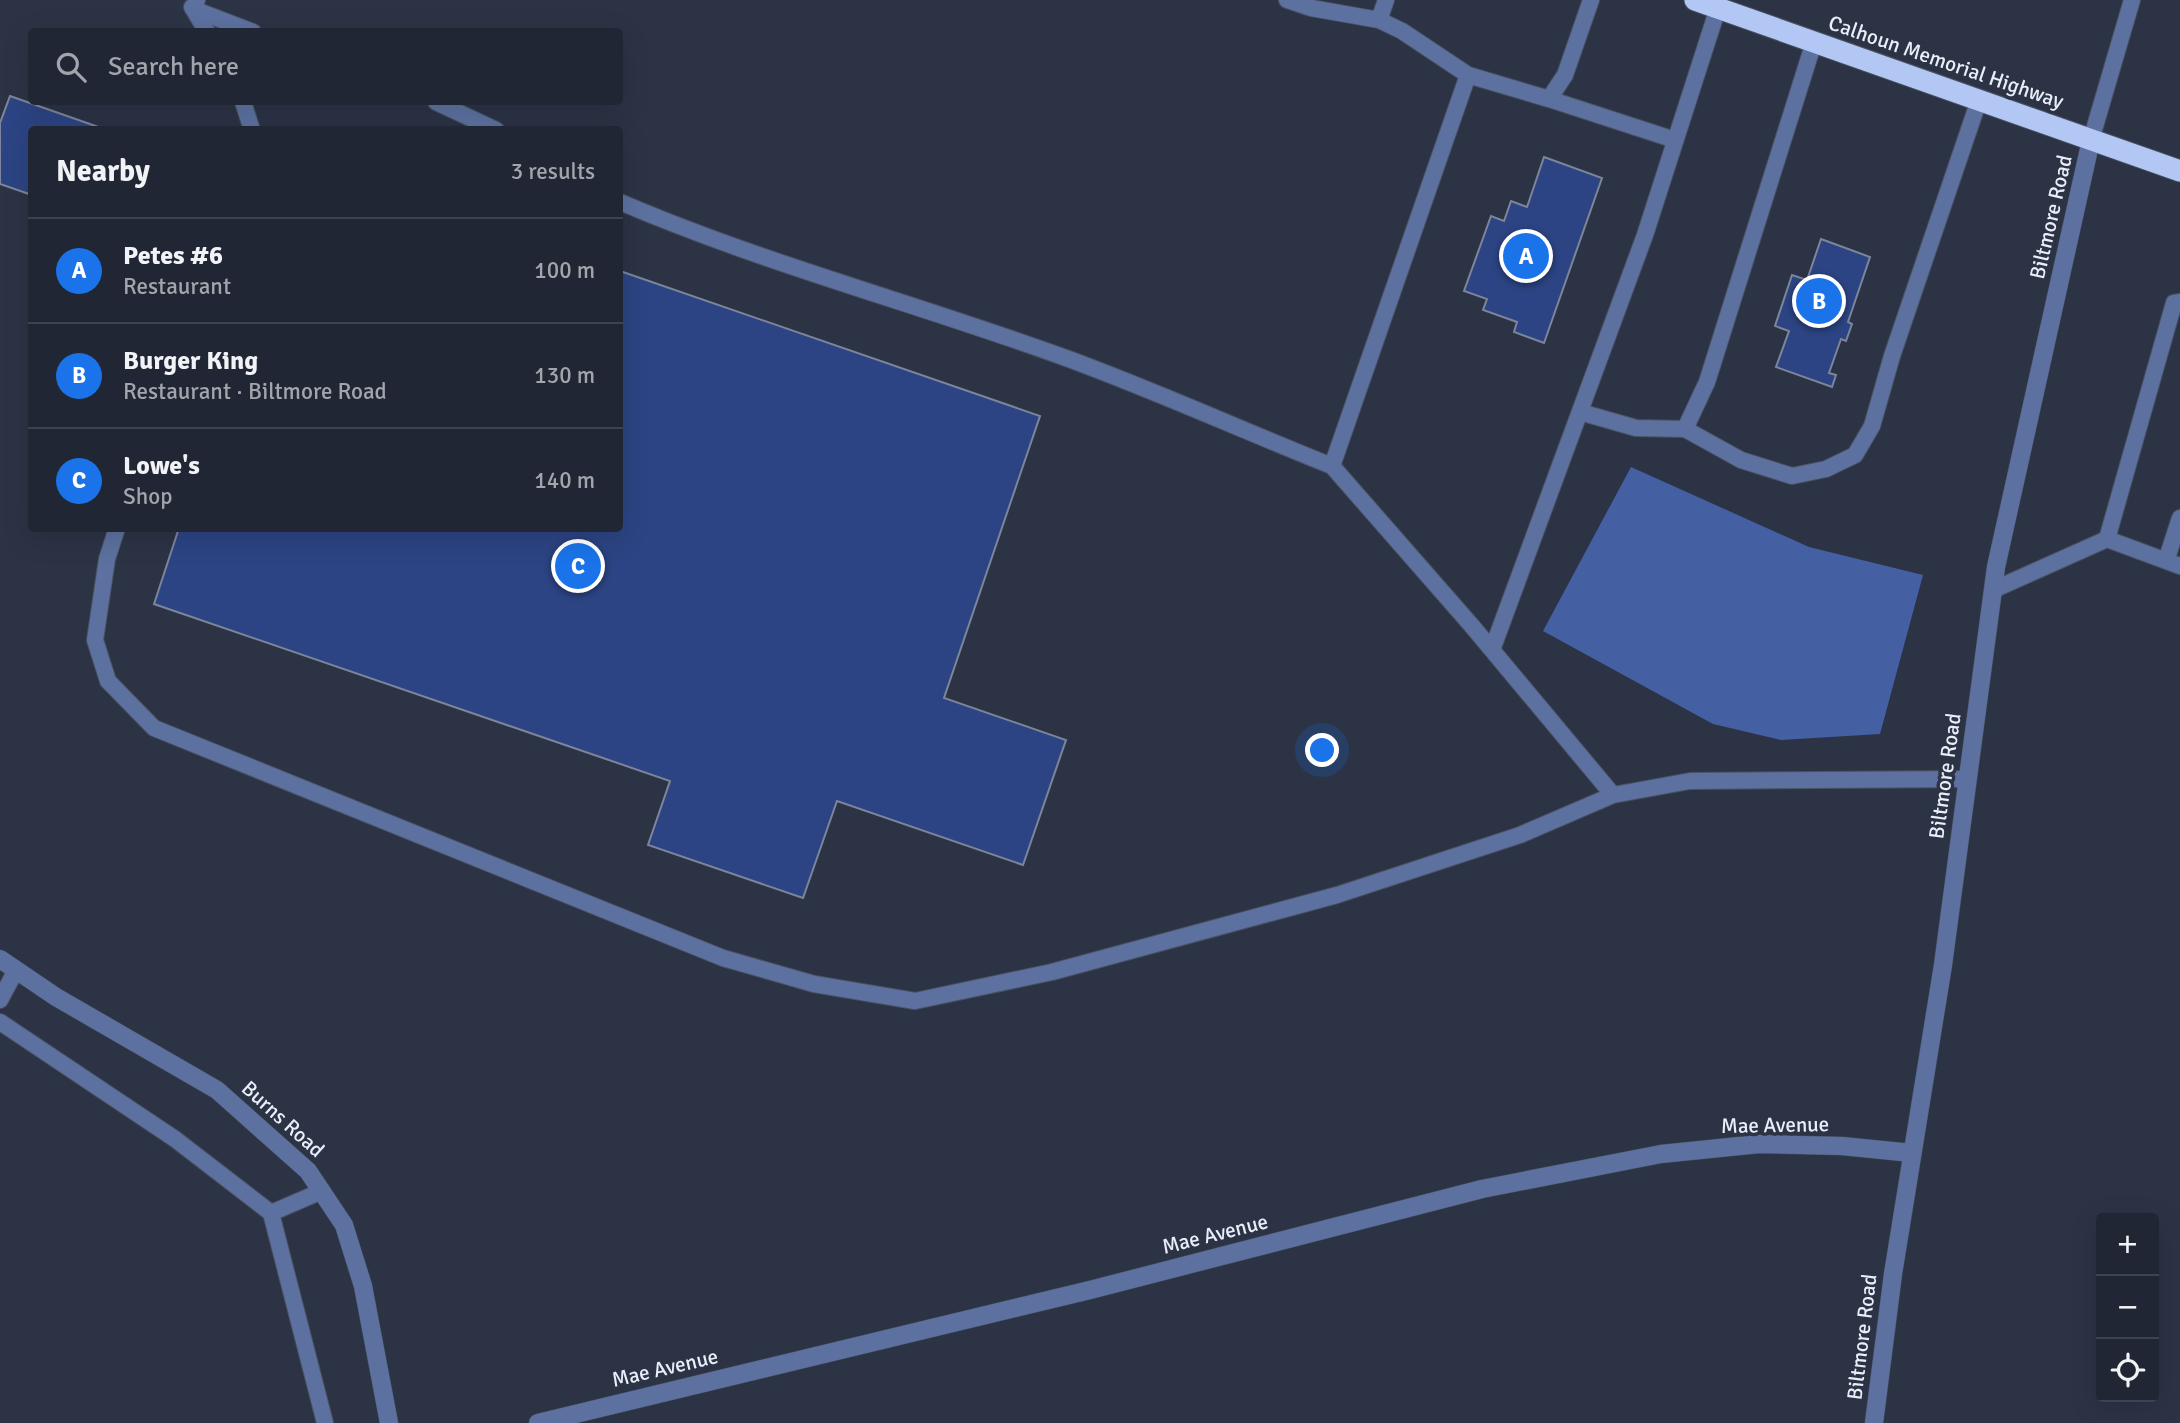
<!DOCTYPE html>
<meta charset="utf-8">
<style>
body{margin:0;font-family:Signika,sans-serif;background:#282e3c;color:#f1f3f6}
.controls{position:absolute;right:21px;bottom:21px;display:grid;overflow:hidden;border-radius:7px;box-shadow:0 7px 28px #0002}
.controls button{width:63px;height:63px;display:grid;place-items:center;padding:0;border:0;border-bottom:2px solid #3d434f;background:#202634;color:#f1f3f6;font:35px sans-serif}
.you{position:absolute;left:1323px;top:751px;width:24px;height:24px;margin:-18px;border:5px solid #fff;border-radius:50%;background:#1a73e8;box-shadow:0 0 0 10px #1a73e833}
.badge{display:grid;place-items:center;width:46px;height:46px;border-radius:50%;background:#1a73e8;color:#fff;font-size:23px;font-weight:700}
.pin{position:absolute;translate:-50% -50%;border:4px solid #fff;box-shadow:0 2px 7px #0006}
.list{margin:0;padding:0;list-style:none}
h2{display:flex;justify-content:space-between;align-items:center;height:91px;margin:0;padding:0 28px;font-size:30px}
h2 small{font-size:23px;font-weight:400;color:#a2a5ac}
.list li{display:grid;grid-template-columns:46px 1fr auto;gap:21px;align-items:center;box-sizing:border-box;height:105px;padding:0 28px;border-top:2px solid #3d434f}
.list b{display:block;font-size:26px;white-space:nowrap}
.list p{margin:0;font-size:23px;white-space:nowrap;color:#a2a5ac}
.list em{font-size:23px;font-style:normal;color:#a2a5ac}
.icon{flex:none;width:38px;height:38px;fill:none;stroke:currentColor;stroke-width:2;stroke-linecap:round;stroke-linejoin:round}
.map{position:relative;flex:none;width:2180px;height:1423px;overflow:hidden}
.search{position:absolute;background:#202634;box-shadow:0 7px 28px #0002;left:28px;top:28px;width:595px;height:77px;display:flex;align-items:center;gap:18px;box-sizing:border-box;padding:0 24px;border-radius:7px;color:#a2a5ac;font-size:26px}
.panel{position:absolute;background:#202634;box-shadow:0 7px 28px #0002;left:28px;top:126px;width:595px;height:406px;border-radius:7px}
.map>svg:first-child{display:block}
</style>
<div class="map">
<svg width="2180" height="1423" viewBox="0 0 2180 1423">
<rect width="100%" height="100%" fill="#2b3345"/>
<!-- forest -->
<path fill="#4560a2" d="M1631,467L1809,547L1923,575L1880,734L1781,740L1713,724L1543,631Z"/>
<!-- building -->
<path fill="#2c4483" stroke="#7c859a" stroke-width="2" d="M10,96L107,130H32V195L0,184V123Z
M1544,157L1602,178L1544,343L1514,332L1517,322L1483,310L1487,299L1464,291L1491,216L1504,221L1511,201L1527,207Z
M1821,239L1870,257L1848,322L1852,324L1846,341L1841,339L1829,373L1836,375L1832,387L1776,367L1789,331L1775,326L1792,275L1807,280Z
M620,271L1040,416L944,698L1066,740L1023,865L837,801L803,898L648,845L670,781L154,604L179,528H620Z"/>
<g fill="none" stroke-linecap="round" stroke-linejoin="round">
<!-- lane casing -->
<g stroke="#495162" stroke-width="18">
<path id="lane" d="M197,0L193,9L253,32
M1287,0L1311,8L1379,20
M1386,0L1379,20L1402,31L1468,75L1332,466L1472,626L1613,795
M192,7L207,32
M1468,75L1549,99L1565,75L1591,0
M1549,99L1675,140
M243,102L252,130
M436,102L496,130
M2091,140L2132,0
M620,202C765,264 918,304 1066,358C1156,391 1244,431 1332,466
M1580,412L1636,428L1685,429L1707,382L1814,42
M1685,429L1741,460L1792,476L1826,469L1855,455L1872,426L1892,356L1979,100
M117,528L107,559L95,640L108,681L154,728L723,958L814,984L915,1001L1052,972L1337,895L1520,835L1613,795L1690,781L1968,779
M2107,539L2174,303L2180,302
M2166,561L2180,518
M1993,590L2107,539L2180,566
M1492,650L1645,235L1718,8
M0,1000L16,970
M0,1022L175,1139L271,1213L325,1423
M271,1213L322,1191"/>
</g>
<!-- street casing -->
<g stroke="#495162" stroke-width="19">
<path id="street" d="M0,959L56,997L217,1090L308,1171L344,1225L363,1286L389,1423
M538,1423L1090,1290L1482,1189L1661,1154L1759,1144L1842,1146L1912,1153
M1874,1423L1893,1274L1943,965L1996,567L2091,140"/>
</g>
<!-- highway casing -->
<g stroke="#495162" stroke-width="23">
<path id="highway" d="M1695,0L2180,171"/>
</g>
<!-- lane -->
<use href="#lane" stroke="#5c719f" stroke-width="16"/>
<!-- street -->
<use href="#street" stroke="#5c719f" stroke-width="18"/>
<!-- highway -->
<use href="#highway" stroke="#b2c7f4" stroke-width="21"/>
</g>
<g text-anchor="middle" stroke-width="7" stroke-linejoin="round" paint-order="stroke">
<!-- street labels -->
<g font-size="21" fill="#e9effa" stroke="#2b3345">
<text transform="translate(1946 62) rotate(19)" y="7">Calhoun Memorial Highway</text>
<text transform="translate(2051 217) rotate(-77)" y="7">Biltmore Road</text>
<text transform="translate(1945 776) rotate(-82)" y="7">Biltmore Road</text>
<text transform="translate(283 1119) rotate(42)" y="7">Burns Road</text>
<text transform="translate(1775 1125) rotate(-1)" y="7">Mae Avenue</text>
<text transform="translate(1215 1234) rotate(-14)" y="7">Mae Avenue</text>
<text transform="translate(1862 1337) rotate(-83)" y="7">Biltmore Road</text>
<text transform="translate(665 1368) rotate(-13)" y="7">Mae Avenue</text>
</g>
</g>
</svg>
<div class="controls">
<button>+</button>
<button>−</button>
<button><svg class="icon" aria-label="locate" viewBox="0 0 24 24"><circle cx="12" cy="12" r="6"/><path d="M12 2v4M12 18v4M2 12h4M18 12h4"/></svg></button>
</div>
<div class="you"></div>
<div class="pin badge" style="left:1526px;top:256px">A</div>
<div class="pin badge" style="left:1819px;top:301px">B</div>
<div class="pin badge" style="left:578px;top:566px">C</div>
<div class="search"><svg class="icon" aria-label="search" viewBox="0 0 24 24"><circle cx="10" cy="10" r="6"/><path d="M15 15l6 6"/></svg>Search here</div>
<section class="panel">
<h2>Nearby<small>3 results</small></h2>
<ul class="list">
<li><span class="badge">A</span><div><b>Petes #6</b><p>Restaurant</p></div><em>100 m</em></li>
<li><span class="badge">B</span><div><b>Burger King</b><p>Restaurant · Biltmore Road</p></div><em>130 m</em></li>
<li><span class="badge">C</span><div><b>Lowe's</b><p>Shop</p></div><em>140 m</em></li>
</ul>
</section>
</div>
